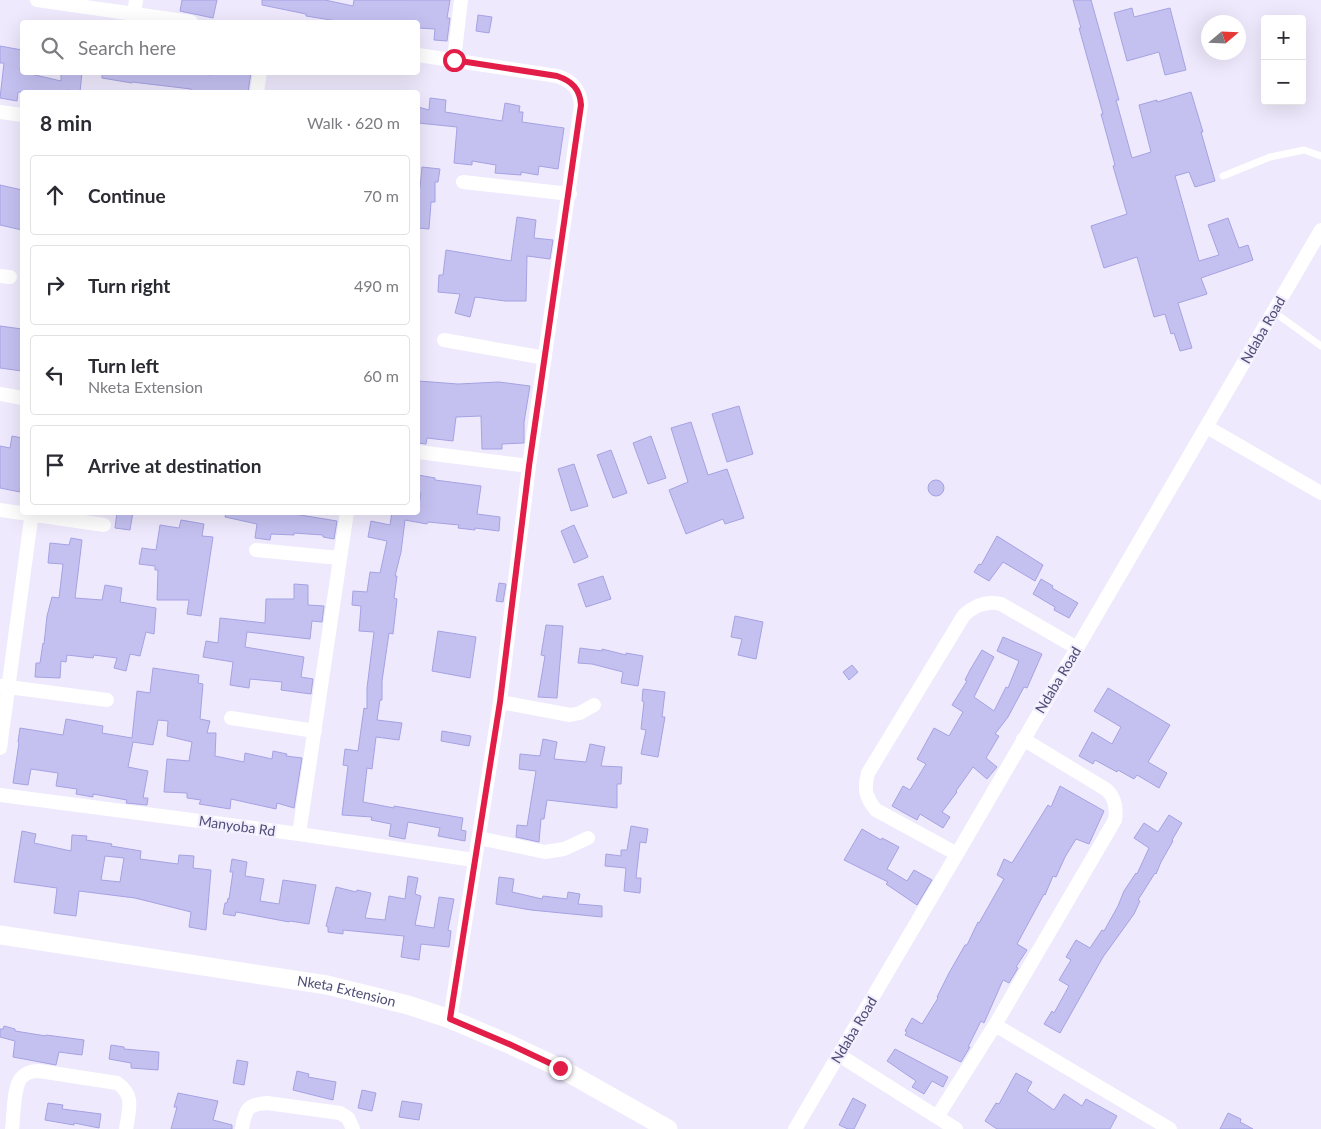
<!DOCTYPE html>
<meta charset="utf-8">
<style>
body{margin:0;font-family:Lato,sans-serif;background:#f2f2f3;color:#2b2b33}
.controls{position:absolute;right:15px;top:15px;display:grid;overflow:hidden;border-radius:5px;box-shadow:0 5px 20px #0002}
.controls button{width:45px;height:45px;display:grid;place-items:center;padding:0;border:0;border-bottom:1px solid #e1e1e2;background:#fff;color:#2b2b33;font:25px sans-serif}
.compass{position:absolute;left:1201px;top:15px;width:45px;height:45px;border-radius:50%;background:#fff;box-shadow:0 5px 20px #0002;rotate:71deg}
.stop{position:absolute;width:15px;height:15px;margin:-11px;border:4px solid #e11d48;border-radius:50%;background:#fff}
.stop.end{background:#e11d48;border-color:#fff;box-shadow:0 1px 5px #0008}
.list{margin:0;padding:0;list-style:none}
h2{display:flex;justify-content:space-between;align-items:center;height:65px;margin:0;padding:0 20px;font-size:21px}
h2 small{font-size:16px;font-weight:400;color:#7c7c81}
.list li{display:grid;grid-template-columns:32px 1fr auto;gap:15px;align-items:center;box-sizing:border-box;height:80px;margin:0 10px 10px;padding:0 10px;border:1px solid #e1e1e2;border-radius:5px}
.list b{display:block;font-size:19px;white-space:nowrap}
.list p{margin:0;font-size:16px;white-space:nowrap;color:#7c7c81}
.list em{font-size:16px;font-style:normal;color:#7c7c81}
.icon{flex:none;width:28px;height:28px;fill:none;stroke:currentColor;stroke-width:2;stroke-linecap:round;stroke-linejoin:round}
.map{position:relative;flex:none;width:1321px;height:1129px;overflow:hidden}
.search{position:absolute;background:#fff;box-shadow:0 5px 20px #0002;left:20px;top:20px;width:400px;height:55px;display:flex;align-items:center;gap:12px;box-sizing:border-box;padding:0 18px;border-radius:5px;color:#7c7c81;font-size:19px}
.panel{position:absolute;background:#fff;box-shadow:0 5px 20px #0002;left:20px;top:90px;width:400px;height:425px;border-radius:5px}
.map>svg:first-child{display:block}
</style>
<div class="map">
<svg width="1321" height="1129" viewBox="0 0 1321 1129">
<rect width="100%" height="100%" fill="#eee9fc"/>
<!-- building -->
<path fill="#c4c1f1" stroke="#a5a2e3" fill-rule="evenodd" d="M182,0H217L213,18L180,11Z
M262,0H325L353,6L354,0H450L447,18H450L447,41L434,40L435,29L418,28V22H337V21L306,16V14L262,5Z
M1073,0H1091L1119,100H1116L1132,158L1151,152L1139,105L1157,100V102L1191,92L1203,132H1201L1215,181L1195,187L1189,172L1175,176L1199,261L1219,255L1208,225L1228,218L1239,248L1248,245L1253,260L1201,278L1207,294L1178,303L1192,348L1180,351L1174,333L1171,334L1165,314L1154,317L1137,257L1104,268L1091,226L1127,214L1113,166L1115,165L1101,114H1103L1079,28H1081Z
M1132,8L1134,17L1170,8L1186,70L1165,75L1159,52L1127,61L1114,13Z
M478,15L492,17L489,33L476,31Z
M0,46L22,50L20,71L22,72L61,81V72H82L80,92L67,90V92H18L17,101L0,98L4,63H0Z
M102,72H193L211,75L212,72H251L248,92H198L191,91V89L132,82V83L102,78Z
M430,98L446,100L445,112L502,121L505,103L520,106L519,112H523L522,122L564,128L558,169L539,166L538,175L521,172V175L495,173L496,165L472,161V165L454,163L457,127L418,123V107L429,110Z
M422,167L440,169L438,182H435V202H431L429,229L418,228V188H420Z
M0,185L22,190V230L0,225Z
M517,217L536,220L534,238L553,240L550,259L527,256L526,301H505L475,297L470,317L455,313L460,294L438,292L439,275H443L446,250L511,261Z
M0,326L22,329V371L0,368Z
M418,381L458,384L499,382L530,386L524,422V443L502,444V449H482L481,416L456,417L453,441L427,438L426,444L418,443Z
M739,406L753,454L727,462L712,414Z
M691,422L708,475L727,469L744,518L725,524L723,519L686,534L669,490L688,482L671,428Z
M12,436L22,438V476L20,492L0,488V446L10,448Z
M651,436L666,478L648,484L633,443Z
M611,450L627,493L613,498L597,455Z
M574,464L588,506L571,511L558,469Z
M418,475L435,478V480L481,486L477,514L500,517L499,531L475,528V530L458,528L459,525L428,522L427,524L405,520L401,552L395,576H397L394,598L397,599L393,634L389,633L382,681V700H380L377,720L402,723L399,740L376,737L372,769L367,768L363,802L394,808V806L463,818L461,830L466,831L465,841L438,836L440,828L408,822L405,839L389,836L391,824L371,820L372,817L342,815L348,766L343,765L345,749L358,751L364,708L367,709V688L374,632L359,631L361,606L352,605L353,591L367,592L370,572L380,573L387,541L368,537L371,521L390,525L392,512H418L421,493H418Z
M928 488a8 8 0 1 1 16 0a8 8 0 1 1-16 0Z
M117,512H133L130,530L115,528Z
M226,512L294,514L337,521L334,539L323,537V535L294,533V535L271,534L270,540L255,538L257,524L225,517Z
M181,520L204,524L202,536L213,537L201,616L187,614L189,600H157L158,570H155V566L139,564L142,548L156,550L160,525L179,528Z
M574,525L588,557L574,563L561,531Z
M997,536L1043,565L1035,581L1003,562L989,581L974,572L979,564L981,565Z
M71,538L82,540L75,598L102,600L105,585L122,588L120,602L156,608L154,634L146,632L140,656L130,654L126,671L114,668L117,658L94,655L93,658L67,655L66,662L61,661L60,678L35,677L36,663H40L43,643L44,644L47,616L52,597L59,598L63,564L48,563L50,543L69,545Z
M603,576L611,599L586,607L578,584Z
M1041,579L1053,586L1052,588L1078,603L1069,618L1054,610L1055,607L1033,594Z
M499,583L506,584L503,602L496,601Z
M294,584L308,585V605L324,606L322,622L312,621L310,639L247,632L245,647L304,657L301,677L313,679L311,694L281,690L282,682L250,679L249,688L230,685L233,662L203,657L206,641L218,643L220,618L265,623L266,599H294Z
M735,616L763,622L756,659L738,655L742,639L731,637Z
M546,625L563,626L557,698L538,697L545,656L541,655Z
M438,631L476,637L470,678L432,671Z
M1003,637L1042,654L1027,688L1024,687L1008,717L995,734L999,736L986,758L997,767L987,779L973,767L956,791L957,792L942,812L950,817L943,828L920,814L917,820L892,806L903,786L910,790L926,764L917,759L934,728L949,736L963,712L952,705L967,681L965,680L970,670L982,650L994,657L974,697L994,711L1006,687L1008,688L1019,661L997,651Z
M580,648L602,651V649L626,655V653L643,656L638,686L621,683L623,672L592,664L578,663Z
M852,665L858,672L849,680L843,672Z
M153,668L199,675L198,683L203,684L200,719L210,721L207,733H216L215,756L244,762L245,753L272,759L273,751L287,754L286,756L302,758L294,808L277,803L276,809L231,799L230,809L199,804L201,800L187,798V793L164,792L167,759L189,761L192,742L167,736L168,721L158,720L153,745L133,742L128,767L148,771L143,798H148L147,805L126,803L127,800L93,794V797L76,794L77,789L56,786L58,773L31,769L28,785L13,783L19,743L18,742L20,728L63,735L66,719L103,726L102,733L132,738L137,691L150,693Z
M1108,688L1170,725L1148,762L1167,773L1159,788L1137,775L1134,779L1118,770L1117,772L1095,760L1093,764L1079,756L1092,732L1112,744L1121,727L1094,711Z
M643,689L665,692L662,717H665L658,757L641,754L646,730L641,729L644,702L642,701Z
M442,731L471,736L469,746L441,741Z
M543,739L557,742L554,759L586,762L590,744L605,747L601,766L622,767L621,784H617V808L547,800L544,819H541L539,842L516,837L517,825L527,826L536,771L519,769L520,754L540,756Z
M1060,786L1104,811L1089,844L1076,839L1065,857L1056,877L1053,876L1045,895L1044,894L1017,944L1027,950L1016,967L1018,968L1009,983L1003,980L984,1023L981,1021L968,1047H970L961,1062L905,1035L907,1032L905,1031L912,1018L922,1024L938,998L937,997L949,973L965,945H967L978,922L979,923L1004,879L997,875L1004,859L1012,863L1048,805L1051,807Z
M1169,815L1182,823L1172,840L1173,841L1161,862L1156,874L1155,873L1138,900L1140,901L1134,914L1103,957L1060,1033L1044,1024L1052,1011L1054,1013L1069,986L1059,980L1071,960L1066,957L1076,940L1090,948L1102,930L1104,931L1118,906L1124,891L1136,873L1137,874L1149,848L1134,838L1144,823L1158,832Z
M631,826L648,829L646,843L640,842L636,878H641L640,893L624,891L626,868L605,866L606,854L621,856V850H627Z
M862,829L881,840L882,838L899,847L887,869L907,881L914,870L932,880L917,905L886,884L888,882L844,860Z
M22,831L36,834L34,843L71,851L72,835L87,836L86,840L112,844L111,846L141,851L140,859L178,864L179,855L194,856L193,868L211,870L206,930L189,927L191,912L135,898L79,891L76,916L54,913L57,888L14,882ZM105,856L124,858L120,882L101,880Z
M232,859L247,862L245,876L264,879L260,901L279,904L283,880L316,885L309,924L290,921L289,922L236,912L235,916L223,914L225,903H227L228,898L229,899L233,872H230Z
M408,876L418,878L415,894L421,896L415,925L434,928L439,897L454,899L448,930L451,931L449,947L421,944L419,960L401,957L404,936L343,930V934L328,932V927L326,926L336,887L356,892L357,890L371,893L365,918L385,920L389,896L405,899Z
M499,877L514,879L512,892L542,899L543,896L567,899L568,892L580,894L578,904L602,906V917L531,910L496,904Z
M4,1026L15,1029V1031L46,1036V1035L84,1040L82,1055L59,1052L56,1065L13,1057L15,1041L0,1037V1029H3Z
M111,1045L124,1047V1049L159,1052L158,1070L131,1068V1063L109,1059Z
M895,1049L948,1077L943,1087L932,1081L924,1094L912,1087L916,1081L887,1061Z
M237,1060L248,1062L244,1085L233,1083Z
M297,1071L309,1074L308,1077L336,1082L333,1100L293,1090Z
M1016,1073L1032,1082L1027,1091L1054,1110L1064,1094L1082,1106L1086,1099L1117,1116L1110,1129H997L985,1121L996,1103L999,1104Z
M362,1090L376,1093L372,1111L358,1108Z
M178,1093L218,1101L213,1120L232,1125V1129H171L177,1107H174Z
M853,1098L866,1105L854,1129H848L839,1125Z
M402,1101L422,1104L419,1120L399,1117Z
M48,1103L63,1105L62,1109L101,1114L99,1128L74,1123V1125L45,1120Z
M1228,1113L1241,1119L1240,1122L1253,1129H1220Z"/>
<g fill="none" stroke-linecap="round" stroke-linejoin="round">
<!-- lane -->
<path stroke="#fff" stroke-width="7" d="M1223,176L1270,157L1304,150L1321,156
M1274,312L1321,346"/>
<!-- street -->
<path stroke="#fff" stroke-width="14" d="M37,0L191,22
M134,14L136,0
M418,55L557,76C572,81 580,89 581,105L529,466L500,702L450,1019
M454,60L461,0
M257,92L260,72
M0,112L22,115
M463,182L570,194
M0,276L10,277
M444,340L545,358
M0,394L22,398
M1207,427L1321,493
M418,452L529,466
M0,510L104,525
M256,550L339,558
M1,686L107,700
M500,702L570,715L580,713L594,705
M231,718L315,731
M0,748L32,512
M0,795L299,834L474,860
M299,834L347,512
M479,838L545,852L564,849L588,838
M957,854L876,810C865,797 864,788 868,773L964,615C974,606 987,600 1001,604L1077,648
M995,1025L1170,1129
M839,1055L956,1129
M937,1117L995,1025L1115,820C1117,808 1115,798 1107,790L1023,739
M12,1129C14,1116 13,1088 21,1078C26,1072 32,1071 39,1071L117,1083C135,1095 129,1110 126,1129
M242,1129C245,1110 247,1104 267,1103L340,1113L348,1118L353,1129
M795,1129L957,854L1321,230"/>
<!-- secondary -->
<path stroke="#fff" stroke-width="19" id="s1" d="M0,935L327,985L408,1005L450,1019L509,1044L560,1068L668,1129"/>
</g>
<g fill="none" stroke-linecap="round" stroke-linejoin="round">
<!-- route -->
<path stroke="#e11d48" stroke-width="6" d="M454,60L557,76C572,81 580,89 581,105L529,466L500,702L450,1019L509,1044L560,1068"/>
</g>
<g text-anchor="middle" stroke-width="4.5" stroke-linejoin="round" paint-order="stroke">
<!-- street labels -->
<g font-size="14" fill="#4e4d76" stroke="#f3effe">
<text transform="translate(1263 330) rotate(-60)" y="5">Ndaba Road</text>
<text transform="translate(1058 680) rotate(-59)" y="5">Ndaba Road</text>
<text transform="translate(237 826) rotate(8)" y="5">Manyoba Rd</text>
<text dy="5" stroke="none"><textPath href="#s1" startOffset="351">Nketa Extension</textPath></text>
<text transform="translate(854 1030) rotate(-59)" y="5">Ndaba Road</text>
</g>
</g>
</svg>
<div class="controls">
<button>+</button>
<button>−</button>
</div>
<svg class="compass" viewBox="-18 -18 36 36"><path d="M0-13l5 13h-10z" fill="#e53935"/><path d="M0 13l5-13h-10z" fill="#7c7c81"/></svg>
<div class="stop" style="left:454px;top:60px"></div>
<div class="stop end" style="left:560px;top:1068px"></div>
<div class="search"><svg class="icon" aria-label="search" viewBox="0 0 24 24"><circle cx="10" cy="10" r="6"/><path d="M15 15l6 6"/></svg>Search here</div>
<section class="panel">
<h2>8 min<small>Walk · 620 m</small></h2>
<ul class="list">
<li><svg class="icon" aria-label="ahead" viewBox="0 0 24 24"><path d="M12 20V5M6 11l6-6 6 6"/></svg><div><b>Continue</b></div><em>70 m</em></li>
<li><svg class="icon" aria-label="right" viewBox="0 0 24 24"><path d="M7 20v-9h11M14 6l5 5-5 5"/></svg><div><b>Turn right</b></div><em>490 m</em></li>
<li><svg class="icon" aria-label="left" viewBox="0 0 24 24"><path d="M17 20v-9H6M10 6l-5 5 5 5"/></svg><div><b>Turn left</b><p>Nketa Extension</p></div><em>60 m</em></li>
<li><svg class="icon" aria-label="arrive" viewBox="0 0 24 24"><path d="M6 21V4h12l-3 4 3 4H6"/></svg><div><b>Arrive at destination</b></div></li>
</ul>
</section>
</div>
